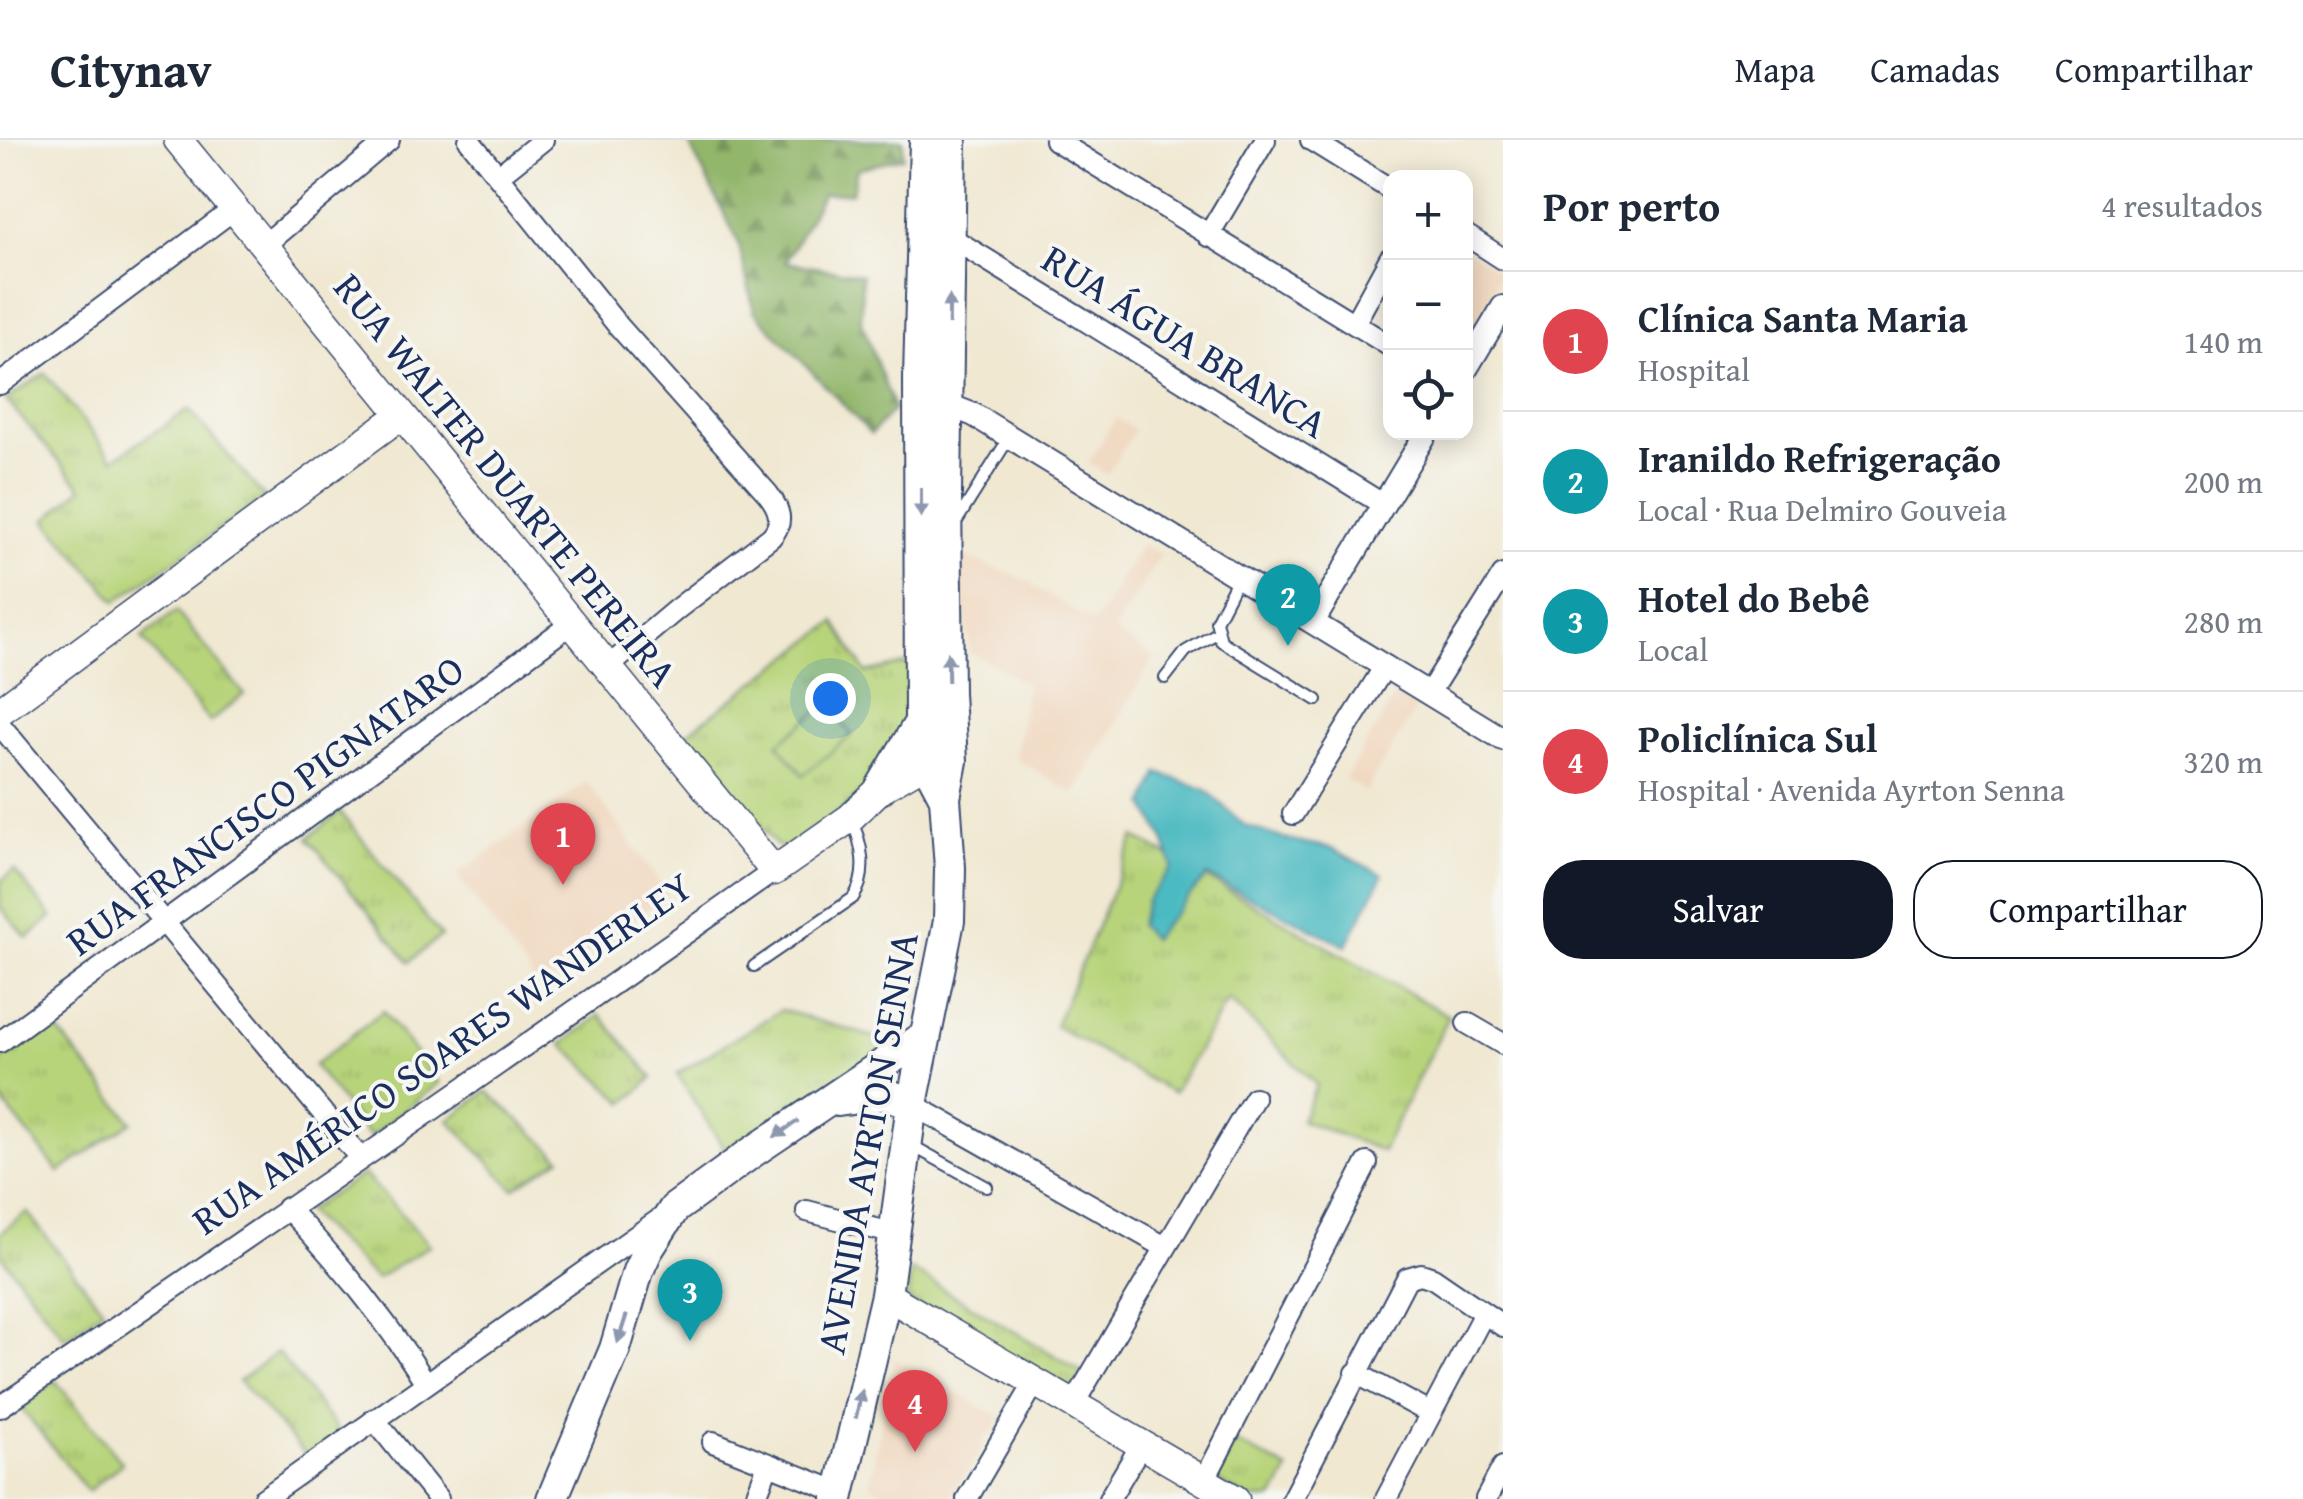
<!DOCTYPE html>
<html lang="pt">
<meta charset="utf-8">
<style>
body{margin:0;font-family:"Gentium Book Plus",serif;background:#f6f6f7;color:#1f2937}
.controls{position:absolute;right:30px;top:30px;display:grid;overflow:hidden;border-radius:20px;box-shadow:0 5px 25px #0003}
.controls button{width:90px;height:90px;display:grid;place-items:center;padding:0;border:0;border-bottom:2px solid #e0e1e3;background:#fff;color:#1f2937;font:50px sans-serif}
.you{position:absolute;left:830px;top:558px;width:35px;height:35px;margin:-25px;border:8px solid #fff;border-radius:50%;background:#1a73e8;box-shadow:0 0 0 15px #1a73e833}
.badge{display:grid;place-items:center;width:65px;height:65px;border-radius:50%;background:#111827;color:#fff;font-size:32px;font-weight:700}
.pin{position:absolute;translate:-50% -82px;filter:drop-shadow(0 2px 5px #0008)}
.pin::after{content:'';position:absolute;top:52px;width:35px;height:30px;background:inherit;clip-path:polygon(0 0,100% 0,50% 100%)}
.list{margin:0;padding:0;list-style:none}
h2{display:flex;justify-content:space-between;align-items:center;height:130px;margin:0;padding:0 40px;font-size:42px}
h2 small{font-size:32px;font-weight:400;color:#747a83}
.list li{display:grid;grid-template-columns:65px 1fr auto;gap:30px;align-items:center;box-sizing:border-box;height:140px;padding:0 40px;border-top:2px solid #e0e1e3}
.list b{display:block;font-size:38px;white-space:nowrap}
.list p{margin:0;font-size:32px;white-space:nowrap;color:#747a83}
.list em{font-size:32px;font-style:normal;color:#747a83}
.actions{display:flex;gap:20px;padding:30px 40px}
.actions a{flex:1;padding:22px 0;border:2px solid #111827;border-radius:40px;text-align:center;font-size:35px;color:#111827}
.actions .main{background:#111827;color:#fff}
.icon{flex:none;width:55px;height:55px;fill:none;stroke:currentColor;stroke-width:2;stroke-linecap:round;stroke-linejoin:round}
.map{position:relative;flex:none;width:1503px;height:1359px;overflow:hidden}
header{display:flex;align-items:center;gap:60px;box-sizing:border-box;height:140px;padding:0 50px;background:#fff;border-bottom:2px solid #e0e1e3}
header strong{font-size:48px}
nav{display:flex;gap:55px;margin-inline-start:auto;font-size:35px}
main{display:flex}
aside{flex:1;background:#fff}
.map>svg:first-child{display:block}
</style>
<header>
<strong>Citynav</strong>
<nav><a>Mapa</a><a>Camadas</a><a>Compartilhar</a></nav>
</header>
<main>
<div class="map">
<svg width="1503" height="1359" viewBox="0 0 1503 1359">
<defs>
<pattern id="grass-tufts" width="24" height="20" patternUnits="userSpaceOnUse" patternTransform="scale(2.5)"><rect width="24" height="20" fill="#b8d47a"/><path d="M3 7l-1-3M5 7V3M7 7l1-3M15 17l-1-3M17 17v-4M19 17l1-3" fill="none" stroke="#9eb66c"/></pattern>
<pattern id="forest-firs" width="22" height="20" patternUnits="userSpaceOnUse" patternTransform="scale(2.5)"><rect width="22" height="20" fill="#92b66a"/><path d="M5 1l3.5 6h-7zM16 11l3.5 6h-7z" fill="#76945a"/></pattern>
</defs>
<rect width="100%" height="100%" fill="#f6f6f2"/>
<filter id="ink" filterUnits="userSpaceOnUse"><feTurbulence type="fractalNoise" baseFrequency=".01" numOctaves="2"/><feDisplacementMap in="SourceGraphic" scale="20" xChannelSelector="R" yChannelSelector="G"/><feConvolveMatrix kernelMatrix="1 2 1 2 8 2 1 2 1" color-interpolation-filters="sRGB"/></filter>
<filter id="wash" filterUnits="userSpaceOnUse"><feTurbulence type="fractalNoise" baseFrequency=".0048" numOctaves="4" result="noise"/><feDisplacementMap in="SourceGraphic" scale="40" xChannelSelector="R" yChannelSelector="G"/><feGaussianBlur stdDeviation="2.25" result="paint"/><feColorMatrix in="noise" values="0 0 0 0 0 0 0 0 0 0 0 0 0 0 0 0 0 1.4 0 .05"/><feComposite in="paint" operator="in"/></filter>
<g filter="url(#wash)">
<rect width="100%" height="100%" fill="#f0e8d1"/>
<!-- built -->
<path fill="#f0d6bc" d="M1466,109L1503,133L1466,197Z
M1116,278L1135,290L1107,335L1088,323Z
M1141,405L1161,414L1114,491L1154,518L1074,654L1015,618L1027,544L970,512L965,472L958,465L960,415L1033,442V446L1095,483Z
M1397,553L1418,565L1366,651L1345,639Z
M587,642L668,754L539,847L457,735Z
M895,1218L1000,1277L991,1293L983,1297L984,1305L951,1359H878L882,1351L869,1345Z"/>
<!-- grass -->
<path fill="url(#grass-tufts)" stroke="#6a826c" stroke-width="2.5" d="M45,233L113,319L189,270L265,358L116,461L46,380L82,348L6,260Z
M176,471L244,554L210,582L142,498Z
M835,482L866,533L914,522L913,582L867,650L792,710L777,706L686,594Z
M340,672L441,796L409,822L308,698Z
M1135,697L1449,876L1382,1011L1301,980L1317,945L1228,859L1173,953L1055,886Z
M781,870L894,903L725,1010L677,934Z
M383,871L439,943L370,997L314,925Z
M600,875L653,938L625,963L562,904Z
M51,882L132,982L59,1032L0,959V921Z
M487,951L561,1018L514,1049L449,980Z
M364,1034L430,1105L376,1139L306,1071Z
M27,1072L103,1169L65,1198L0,1114V1093Z
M911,1130L1082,1232L1069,1254L907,1160Z
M277,1212L344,1298L311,1321L239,1241Z
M55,1240L122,1323L88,1351L20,1267Z
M1235,1302L1289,1330L1273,1359H1250L1214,1340Z"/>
<!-- forest -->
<path fill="url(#forest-firs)" stroke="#567264" stroke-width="2.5" d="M687,0H903V17L857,29L852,52L823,54L785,122L862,135L861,180L894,269L871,294L754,171L738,101Z"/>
<!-- pitch -->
<path fill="#b8d47a" stroke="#6a826c" stroke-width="2.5" d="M827,564L852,595L803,635L778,604Z
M14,730L52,777L27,798L0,767V742Z"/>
<!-- water -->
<path fill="#4bbac1" stroke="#337490" stroke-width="2.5" d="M1158,633L1205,649L1244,685L1285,699L1331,708L1383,735L1346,806L1207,736L1152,799L1139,785L1147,760L1173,727L1163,697L1145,665Z"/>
</g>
<g filter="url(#ink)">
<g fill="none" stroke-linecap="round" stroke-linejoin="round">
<!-- service casing -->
<g stroke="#3b4b6f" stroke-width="14">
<path id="service" d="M955,384L1009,298
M1238,438L1216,481L1221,501L1317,560
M1165,538L1186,511L1217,493
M754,826L853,758C869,735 862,702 851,679
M909,1004L987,1047"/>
</g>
<!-- minor casing -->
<g stroke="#3b4b6f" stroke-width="24">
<path id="minor" d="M469,0L615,182L768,354C780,369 784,383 771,397L677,469L608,527
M1055,0L1390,206
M1311,0L1390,49
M498,36L543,0
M1466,95L1503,119
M1208,96L1265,0
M950,97L1384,365
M263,106L389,0
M1354,184L1390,118
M0,244L233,70
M1429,553L1503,435
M0,585L361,1019
M1293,674L1385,526
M1467,883L1503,904
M0,902L571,484
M912,964L1165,1107
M287,1068C340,1123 385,1178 426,1243
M807,1071L895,1094
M1356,1233L1430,1273
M1073,1265L1254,958
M0,1267C259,1090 518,912 774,731
M374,1279L438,1359
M713,1302L839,1352
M1204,1341L1367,1023
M263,1359L660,1079
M755,1359L768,1325
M967,1359L1034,1244
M1109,1359L1141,1305
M1292,1359L1407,1138L1421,1134L1433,1138L1503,1186
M1386,1359L1484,1173
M1486,1359L1503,1327"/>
</g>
<!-- tertiary casing -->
<g stroke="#3b4b6f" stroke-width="26">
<path id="tertiary" d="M1466,229L1503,167
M934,266L956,268L974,275L1503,599
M1313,482L1427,292"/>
</g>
<!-- secondary casing -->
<g stroke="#3b4b6f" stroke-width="31">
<path id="secondary" d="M178,0L774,731L850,678L880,649L926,622L940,605
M0,571L401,275
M886,1155L1235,1359"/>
</g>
<!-- primary casing -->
<g stroke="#3b4b6f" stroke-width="34">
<path id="primary" d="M925,0L919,239L920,582L926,622L945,658
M880,649L920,582
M838,961L887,954L912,964
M552,1359L615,1209L638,1131L647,1111L674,1069L751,1013L925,896
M838,1359L886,1155L912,964L949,781L950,728L945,658L952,621L948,553L946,353L951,0"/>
</g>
<!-- service -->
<use href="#service" stroke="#fff" stroke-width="10"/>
<!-- minor -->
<use href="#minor" stroke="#fff" stroke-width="20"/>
<!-- tertiary -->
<use href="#tertiary" stroke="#fff" stroke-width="22"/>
<!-- secondary -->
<use href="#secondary" stroke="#fff" stroke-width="28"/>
<!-- primary -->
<use href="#primary" stroke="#fff" stroke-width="30"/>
</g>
<!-- one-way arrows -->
<defs><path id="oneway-solid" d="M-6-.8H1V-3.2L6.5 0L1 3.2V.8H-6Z" transform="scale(2.5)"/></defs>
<g fill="#8d97ae">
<use href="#oneway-solid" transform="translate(949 170) rotate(-89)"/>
<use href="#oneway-solid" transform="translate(921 363) rotate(90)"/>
<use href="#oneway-solid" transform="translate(948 527) rotate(-91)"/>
<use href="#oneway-solid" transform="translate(786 989) rotate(146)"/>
<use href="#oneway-solid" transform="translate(622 1189) rotate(108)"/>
<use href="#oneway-solid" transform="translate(859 1264) rotate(-77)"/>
</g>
</g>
<g text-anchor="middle" stroke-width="8" stroke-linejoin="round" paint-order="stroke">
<!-- street labels -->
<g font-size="40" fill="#1b2f5e" stroke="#f6f6f2">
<text transform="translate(1185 201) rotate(32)" y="14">RUA ÁGUA BRANCA</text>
<text transform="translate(506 340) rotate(51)" y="14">RUA WALTER DUARTE PEREIRA</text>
<text transform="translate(265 665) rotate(-36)" y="14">RUA FRANCISCO PIGNATARO</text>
<text transform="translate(442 913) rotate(-35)" y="14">RUA AMÉRICO SOARES WANDERLEY</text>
<text transform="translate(867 1003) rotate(-80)" y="14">AVENIDA AYRTON SENNA</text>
</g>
</g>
</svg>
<div class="controls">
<button>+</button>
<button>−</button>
<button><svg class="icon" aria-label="locate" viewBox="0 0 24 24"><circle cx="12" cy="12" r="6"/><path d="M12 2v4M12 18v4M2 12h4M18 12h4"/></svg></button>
</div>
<div class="you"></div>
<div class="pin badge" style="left:563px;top:745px;background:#e0444e">1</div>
<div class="pin badge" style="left:1288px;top:506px;background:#0f9aa8">2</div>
<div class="pin badge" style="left:690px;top:1201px;background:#0f9aa8">3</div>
<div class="pin badge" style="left:915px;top:1312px;background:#e0444e">4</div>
</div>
<aside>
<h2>Por perto<small>4 resultados</small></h2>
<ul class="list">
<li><span class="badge" style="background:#e0444e">1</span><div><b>Clínica Santa Maria</b><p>Hospital</p></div><em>140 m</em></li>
<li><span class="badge" style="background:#0f9aa8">2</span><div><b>Iranildo Refrigeração</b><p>Local · Rua Delmiro Gouveia</p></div><em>200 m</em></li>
<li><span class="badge" style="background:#0f9aa8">3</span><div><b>Hotel do Bebê</b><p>Local</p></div><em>280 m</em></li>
<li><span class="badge" style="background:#e0444e">4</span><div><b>Policlínica Sul</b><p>Hospital · Avenida Ayrton Senna</p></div><em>320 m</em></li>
</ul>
<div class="actions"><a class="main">Salvar</a><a>Compartilhar</a></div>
</aside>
</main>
